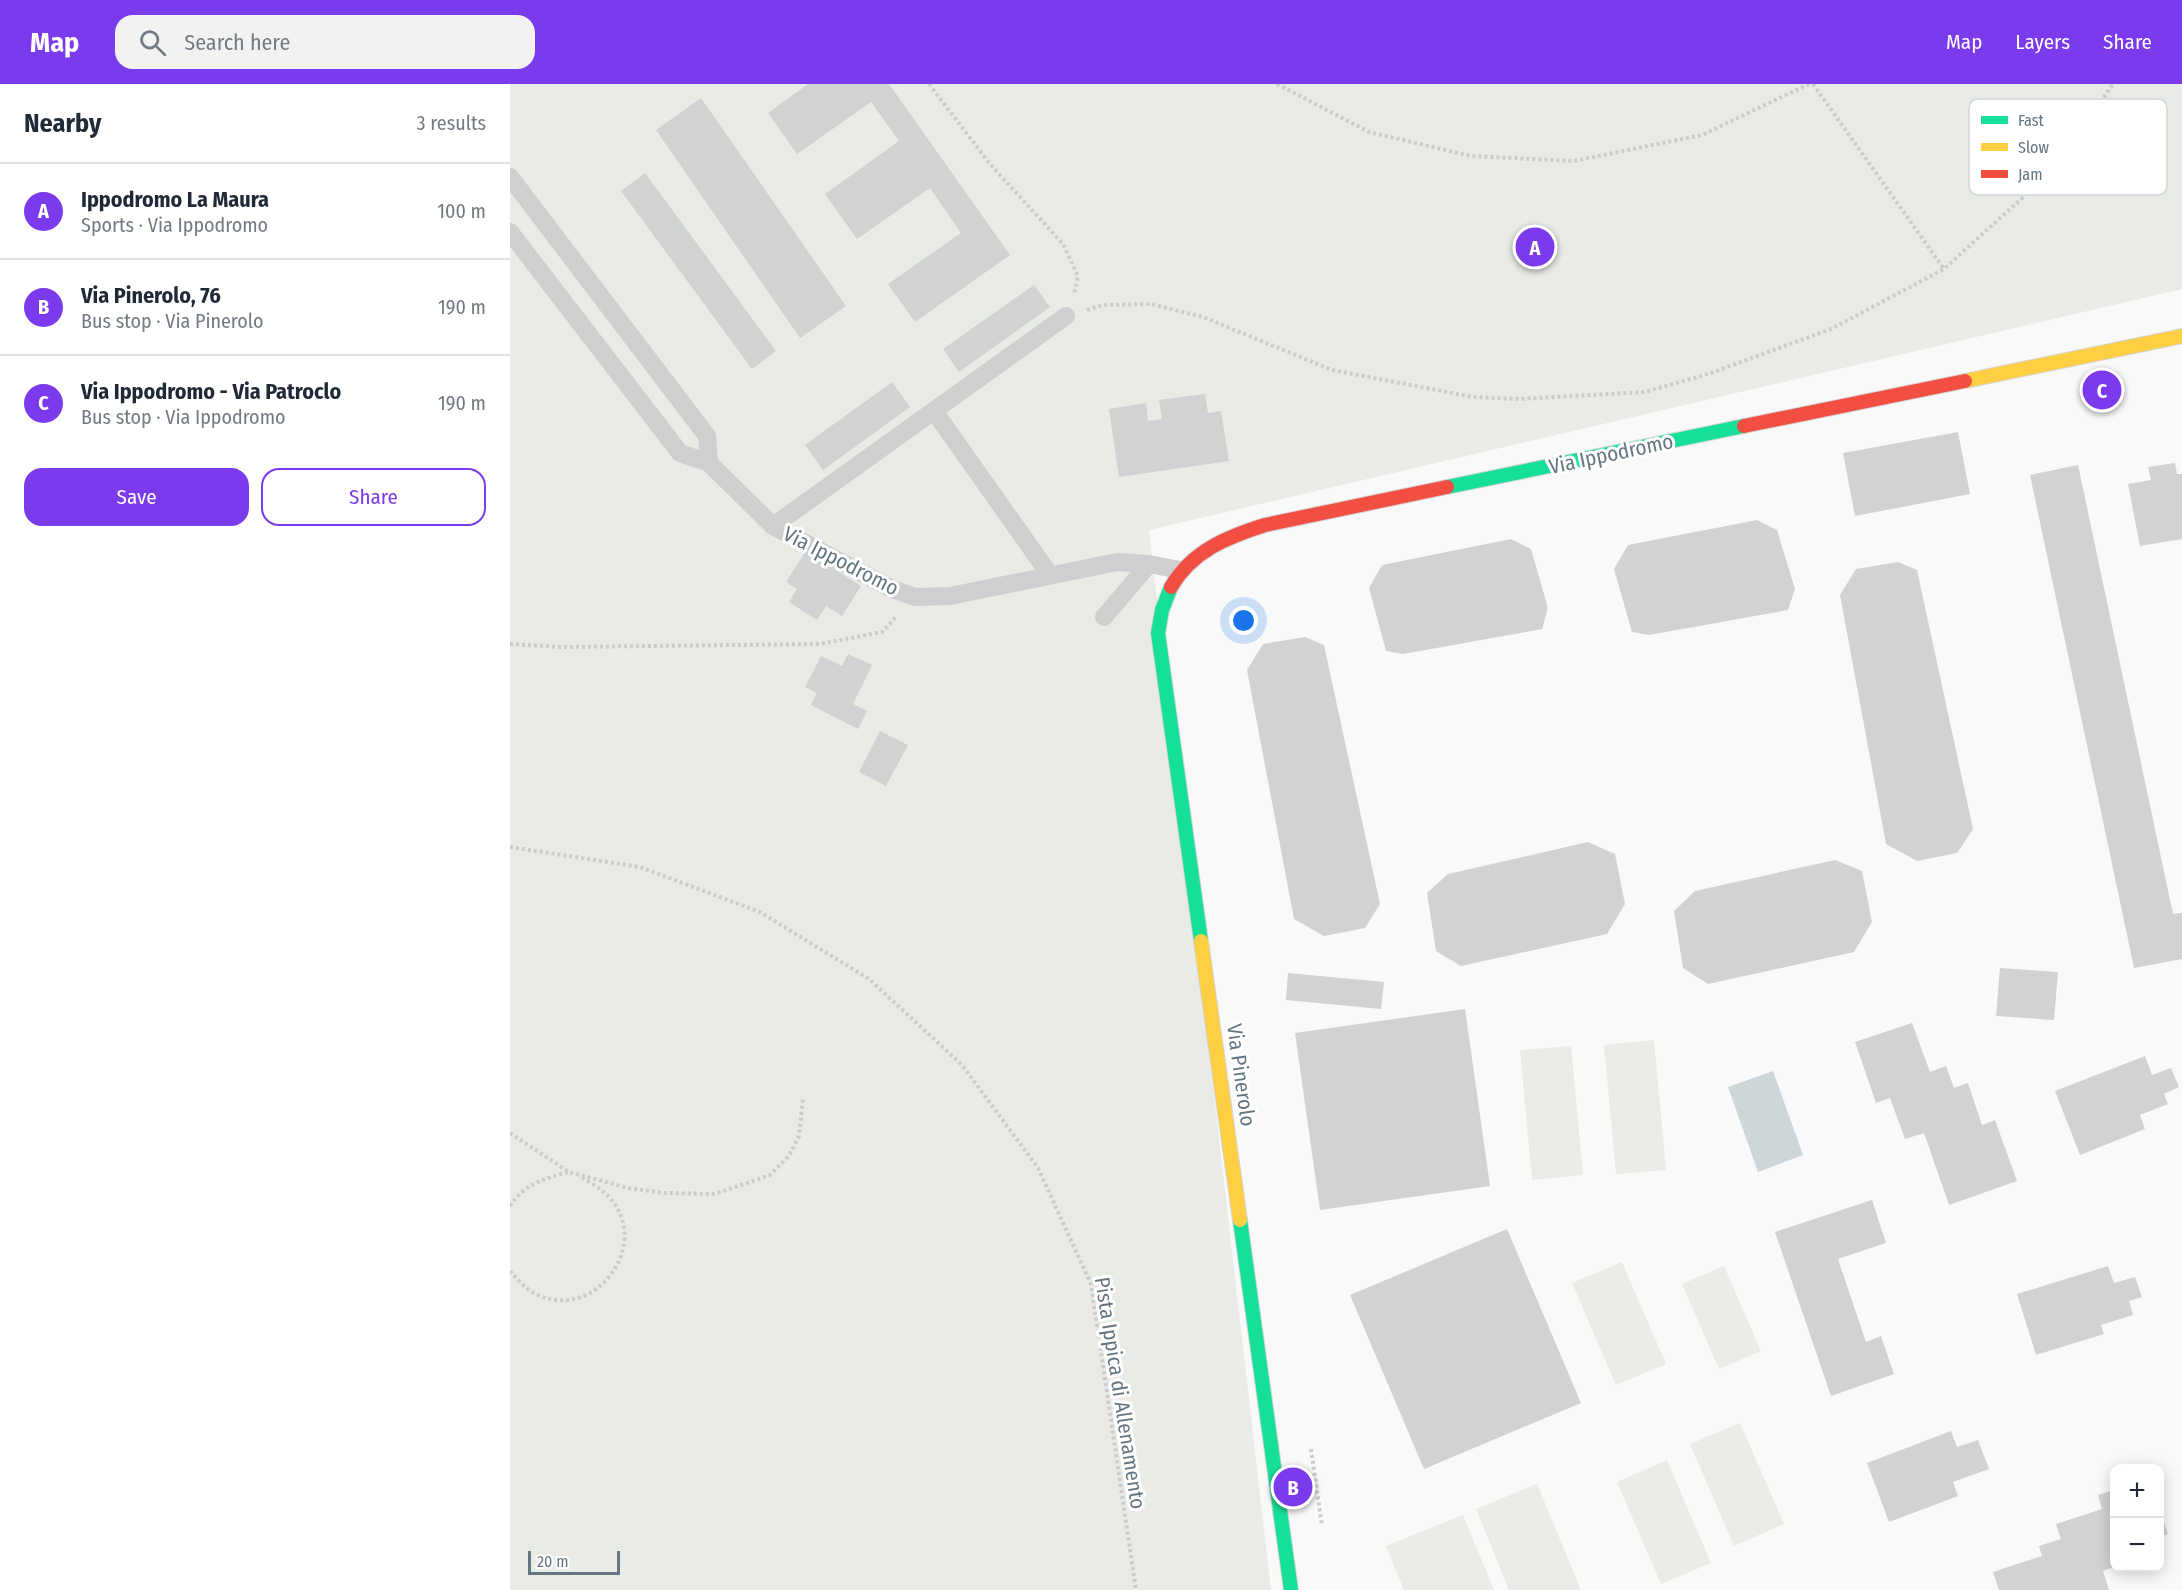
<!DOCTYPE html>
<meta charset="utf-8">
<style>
body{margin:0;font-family:"Fira Sans Condensed",sans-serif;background:#f2f2f3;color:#1f2937}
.controls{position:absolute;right:18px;bottom:18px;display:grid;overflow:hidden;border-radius:12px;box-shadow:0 3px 15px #0003}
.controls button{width:54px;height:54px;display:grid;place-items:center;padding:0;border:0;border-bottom:2px solid #e0e1e3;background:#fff;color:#1f2937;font:30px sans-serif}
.scale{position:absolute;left:18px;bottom:15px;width:92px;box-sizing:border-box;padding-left:6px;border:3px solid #657683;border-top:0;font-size:16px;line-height:21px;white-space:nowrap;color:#657683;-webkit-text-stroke:4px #fff;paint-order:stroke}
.you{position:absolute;left:734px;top:537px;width:21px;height:21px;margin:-15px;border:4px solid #fff;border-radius:50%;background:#1a73e8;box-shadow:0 0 0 9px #1a73e833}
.badge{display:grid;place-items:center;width:39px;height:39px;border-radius:50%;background:#7c3aed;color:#fff;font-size:20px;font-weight:700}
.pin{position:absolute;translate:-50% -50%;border:3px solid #fff;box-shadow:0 2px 6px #0006}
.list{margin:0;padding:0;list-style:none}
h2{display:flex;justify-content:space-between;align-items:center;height:78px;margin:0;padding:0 24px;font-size:26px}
h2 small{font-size:20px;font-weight:400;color:#747a83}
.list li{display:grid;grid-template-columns:39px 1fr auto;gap:18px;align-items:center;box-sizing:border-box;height:96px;padding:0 24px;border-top:2px solid #e0e1e3}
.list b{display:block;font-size:22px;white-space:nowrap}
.list p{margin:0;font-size:20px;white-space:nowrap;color:#747a83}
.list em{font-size:20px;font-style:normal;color:#747a83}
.actions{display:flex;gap:12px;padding:18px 24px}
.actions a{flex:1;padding:14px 0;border:2px solid #7c3aed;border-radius:18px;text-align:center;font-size:21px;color:#7c3aed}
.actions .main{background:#7c3aed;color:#fff}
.icon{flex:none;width:33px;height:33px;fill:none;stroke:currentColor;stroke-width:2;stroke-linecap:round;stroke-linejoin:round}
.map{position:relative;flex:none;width:1672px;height:1506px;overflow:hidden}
header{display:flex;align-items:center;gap:36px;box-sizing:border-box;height:84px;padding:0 30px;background:#7c3aed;color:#fff}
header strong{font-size:28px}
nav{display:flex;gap:33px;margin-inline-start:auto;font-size:21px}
.search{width:420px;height:54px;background:#f2f2f3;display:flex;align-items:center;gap:15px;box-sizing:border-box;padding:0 21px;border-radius:18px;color:#747a83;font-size:22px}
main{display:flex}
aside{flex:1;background:#fff}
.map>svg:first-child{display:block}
</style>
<header>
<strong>Map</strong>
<div class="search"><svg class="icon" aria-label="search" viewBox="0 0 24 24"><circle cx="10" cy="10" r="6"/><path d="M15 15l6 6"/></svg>Search here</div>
<nav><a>Map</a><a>Layers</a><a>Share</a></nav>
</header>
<main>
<aside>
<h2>Nearby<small>3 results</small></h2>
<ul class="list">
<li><span class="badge">A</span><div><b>Ippodromo La Maura</b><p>Sports · Via Ippodromo</p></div><em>100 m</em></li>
<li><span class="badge">B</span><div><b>Via Pinerolo, 76</b><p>Bus stop · Via Pinerolo</p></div><em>190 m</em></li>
<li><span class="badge">C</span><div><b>Via Ippodromo - Via Patroclo</b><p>Bus stop · Via Ippodromo</p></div><em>190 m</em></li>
</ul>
<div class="actions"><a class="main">Save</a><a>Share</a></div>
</aside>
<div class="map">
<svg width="1672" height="1506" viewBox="0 0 1672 1506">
<rect width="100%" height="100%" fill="#f9f9f9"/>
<!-- green -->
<path fill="#e8ebe6" d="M0,0H1672V205L639,446L761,1506H0Z
M1144,956L1156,1086L1106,1090L1094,961Z
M1061,962L1073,1091L1022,1096L1010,966Z
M1112,1178L1156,1280L1106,1301L1062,1199Z
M1214,1182L1251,1267L1209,1285L1172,1200Z
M1230,1339L1274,1440L1224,1462L1180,1360Z
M1157,1376L1201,1479L1151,1500L1107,1398Z
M1027,1400L1071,1506H999L966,1425Z
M953,1431L984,1506H894L876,1462Z"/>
<!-- water -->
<path fill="#ced6d9" d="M1263,987L1293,1071L1248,1088L1218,1003Z"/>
<!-- building -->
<path fill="#d0d2d3" d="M298,0H379L500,171L405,238L378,200L451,149L420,104L347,155L315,110L389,57L361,18L287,70L258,29Z
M191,14L336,222L290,254L146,46Z
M135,89L266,267L242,285L111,107Z
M524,201L540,223L449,288L433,265Z
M382,298L400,323L313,386L295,361Z
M695,310L698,329L711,327L719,377L609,393L599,325L636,319L638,337L652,335L649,316Z
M1448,348L1460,410L1345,432L1333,369Z
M1665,379L1667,390H1672V455L1630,462L1618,400L1641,396L1638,383Z
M1568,381L1663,830L1672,829V875L1624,884L1520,391Z
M1247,436L1267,446L1285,505L1278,526L1139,551L1122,548L1104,485L1118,461Z
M1001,455L1021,465L1038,524L1032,545L893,570L876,567L859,504L872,481Z
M296,467L351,502L332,532L316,522L307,536L279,518L287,505L276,498Z
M1388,478L1407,486L1463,745L1447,769L1407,777L1376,760L1330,511L1346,485Z
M795,553L814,561L870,820L855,844L814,852L784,835L737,586L753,560Z
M338,570L362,581L343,620L357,627L348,645L301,621L307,609L295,603L311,572L332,582Z
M370,647L398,661L376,702L349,688Z
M1078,758L1105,770L1115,820L1097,850L951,882L926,867L917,809L938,790Z
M1325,776L1352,787L1362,838L1344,868L1198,900L1173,884L1164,827L1185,807Z
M1490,884L1548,888L1544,936L1486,932Z
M778,889L874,898L871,925L776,916Z
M955,925L980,1102L810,1126L785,949Z
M1402,939L1420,988L1436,982L1444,1004L1458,999L1472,1041L1485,1036L1507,1097L1439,1121L1414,1049L1395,1055L1380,1014L1366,1019L1345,958Z
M1635,972L1642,991L1661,984L1669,1003L1654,1010L1658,1020L1630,1031L1635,1045L1570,1071L1545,1007Z
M1362,1116L1376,1159L1328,1175L1356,1258L1371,1252L1384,1290L1321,1312L1265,1148Z
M997,1145L1071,1319L914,1385L840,1211Z
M1598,1182L1604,1199L1625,1193L1632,1213L1619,1217L1623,1231L1591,1241L1594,1250L1526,1271L1507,1210Z
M1441,1347L1447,1363L1468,1356L1479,1385L1443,1398L1448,1412L1379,1438L1357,1379Z
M1604,1406V1483L1593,1487L1599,1506H1489L1483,1488L1532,1472L1529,1462L1551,1455L1546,1440L1592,1425L1588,1411Z
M1650,1425L1658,1450L1650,1453Z"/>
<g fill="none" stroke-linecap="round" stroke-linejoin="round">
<!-- fast casing -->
<g stroke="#d5d6d7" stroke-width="16">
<path id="fast" d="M937,403L1234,342
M661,503L652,526L648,549L691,857
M730,1136L781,1506"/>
</g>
<!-- slow casing -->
<g stroke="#d5d6d7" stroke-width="16">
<path id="slow" d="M1455,297L1672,252
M691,857L730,1136"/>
</g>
<!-- jam casing -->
<g stroke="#d5d6d7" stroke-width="16">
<path id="jam" d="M1234,342L1455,297
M661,503C682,467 717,453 755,441L937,403"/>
</g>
<!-- path -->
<path stroke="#cbcccd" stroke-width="4" stroke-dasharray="3 3" stroke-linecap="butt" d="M419,0L480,80L553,160L568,192L564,210
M767,0L859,48L961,72L1064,77L1192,51L1299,0
M1303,0L1434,185
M577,226L592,221L641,220L693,233L822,286L963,313L1009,315L1135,308L1201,289L1321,245L1434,185L1543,86L1603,0
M0,560L51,563L310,560L372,548L387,532
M0,763L130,783L250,828L359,895L452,981L528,1084L581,1200L626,1506
M0,1049L59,1088L118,1104L155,1109L205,1110L260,1091L279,1072L289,1052L293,1014
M0,1122C14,1100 35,1094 59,1088
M0,1187C8,1196 16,1206 28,1211C88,1238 145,1156 96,1110C88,1103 78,1097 69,1092
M801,1365L812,1442"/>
<!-- lane -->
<path stroke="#cecfd0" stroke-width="18" d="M0,93L197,352L199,379L170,369L0,148
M424,327L540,491
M199,379L263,442L382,505L405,513L440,512L607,478L639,480L670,486
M263,442L556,232
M594,533L639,480"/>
<!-- fast -->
<use href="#fast" stroke="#16e098" stroke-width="14"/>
<!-- slow -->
<use href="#slow" stroke="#ffcf43" stroke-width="14"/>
<!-- jam -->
<use href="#jam" stroke="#f24e42" stroke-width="14"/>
</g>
<g text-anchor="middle" stroke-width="6" stroke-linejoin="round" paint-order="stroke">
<!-- street labels -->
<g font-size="21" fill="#657683" stroke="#fff">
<text transform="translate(1101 370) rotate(-12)" y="7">Via Ippodromo</text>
<text transform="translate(331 477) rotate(27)" y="7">Via Ippodromo</text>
<text transform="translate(731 991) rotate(82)" y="7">Via Pinerolo</text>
<text transform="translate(610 1309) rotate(81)" y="7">Pista Ippica di Allenamento</text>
</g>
</g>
<!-- legend -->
<rect x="1459" y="15" width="198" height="96" rx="9" fill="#fff" stroke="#d1d6da" stroke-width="1.5"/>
<rect x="1471" y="32" width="27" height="8" fill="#16e098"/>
<rect x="1471" y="59" width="27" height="8" fill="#ffcf43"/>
<rect x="1471" y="86" width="27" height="8" fill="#f24e42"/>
<g font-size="16" fill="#657683">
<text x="1508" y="42">Fast</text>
<text x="1508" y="69">Slow</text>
<text x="1508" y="96">Jam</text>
</g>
</svg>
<div class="controls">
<button>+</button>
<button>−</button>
</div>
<div class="scale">20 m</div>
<div class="you"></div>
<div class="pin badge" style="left:1025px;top:163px">A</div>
<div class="pin badge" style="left:783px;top:1403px">B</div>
<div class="pin badge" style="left:1592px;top:306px">C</div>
</div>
</main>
